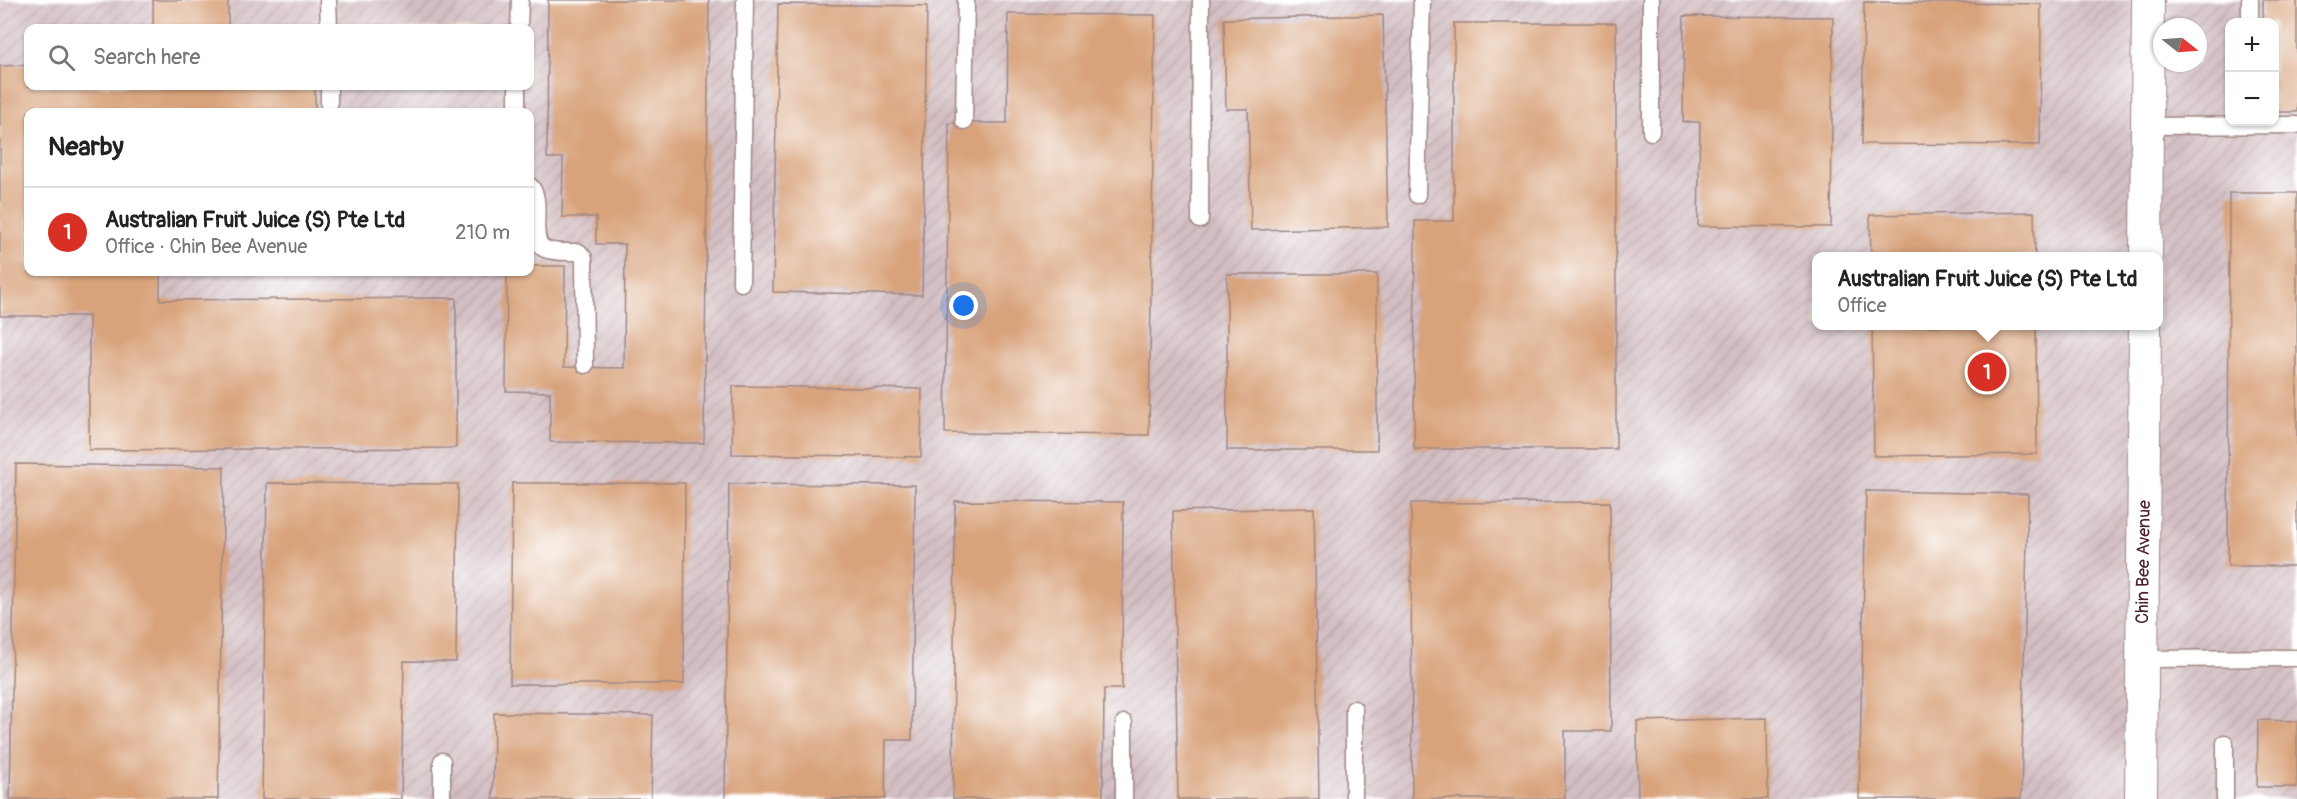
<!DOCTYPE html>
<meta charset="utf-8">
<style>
body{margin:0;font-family:Pangolin,sans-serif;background:#f2f2f2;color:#222}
.controls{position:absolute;right:18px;top:18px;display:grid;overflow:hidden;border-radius:12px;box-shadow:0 2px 4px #0004}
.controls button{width:54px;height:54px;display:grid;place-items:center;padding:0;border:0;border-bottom:2px solid #e0e0e0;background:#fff;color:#222;font:30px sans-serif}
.compass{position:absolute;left:2153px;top:18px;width:54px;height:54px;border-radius:50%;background:#fff;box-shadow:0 2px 4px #0004;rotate:107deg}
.you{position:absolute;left:964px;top:306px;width:21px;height:21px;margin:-15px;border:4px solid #fff;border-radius:50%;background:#1a73e8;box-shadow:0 0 0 9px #1a73e833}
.badge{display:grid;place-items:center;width:39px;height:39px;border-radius:50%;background:#d93025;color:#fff;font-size:20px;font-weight:700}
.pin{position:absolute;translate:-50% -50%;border:3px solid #fff;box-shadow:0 2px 6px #0006}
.popup{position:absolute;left:1812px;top:252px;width:351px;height:78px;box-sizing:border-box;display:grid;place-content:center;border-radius:12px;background:#fff;filter:drop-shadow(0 2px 4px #0005);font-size:20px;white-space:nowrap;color:#767676}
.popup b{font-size:22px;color:#222}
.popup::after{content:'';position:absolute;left:50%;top:100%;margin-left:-12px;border:12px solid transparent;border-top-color:#fff}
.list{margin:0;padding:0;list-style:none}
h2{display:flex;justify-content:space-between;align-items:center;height:78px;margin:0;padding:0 24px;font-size:26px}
h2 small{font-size:20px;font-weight:400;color:#767676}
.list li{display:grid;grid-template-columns:39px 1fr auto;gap:18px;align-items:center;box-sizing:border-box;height:90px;padding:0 24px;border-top:2px solid #e0e0e0}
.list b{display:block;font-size:22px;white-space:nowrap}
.list p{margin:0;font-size:20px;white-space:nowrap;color:#767676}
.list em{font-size:20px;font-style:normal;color:#767676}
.icon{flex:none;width:33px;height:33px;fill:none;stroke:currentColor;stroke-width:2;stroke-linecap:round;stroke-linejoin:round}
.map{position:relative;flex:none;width:2297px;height:799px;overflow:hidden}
.search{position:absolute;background:#fff;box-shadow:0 2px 4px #0004;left:24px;top:24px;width:510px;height:66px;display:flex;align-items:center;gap:15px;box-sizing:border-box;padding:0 21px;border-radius:12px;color:#767676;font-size:22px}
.panel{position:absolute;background:#fff;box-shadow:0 2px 4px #0004;left:24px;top:108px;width:510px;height:168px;border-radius:12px}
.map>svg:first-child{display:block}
</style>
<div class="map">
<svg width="2297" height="799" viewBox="0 0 2297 799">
<defs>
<pattern id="industrial-furrows" width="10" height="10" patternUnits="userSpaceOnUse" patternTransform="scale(1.5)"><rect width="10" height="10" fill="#d2bec3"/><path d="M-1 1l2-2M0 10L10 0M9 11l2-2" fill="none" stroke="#b6a3a8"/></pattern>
</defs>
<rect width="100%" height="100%" fill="#fff"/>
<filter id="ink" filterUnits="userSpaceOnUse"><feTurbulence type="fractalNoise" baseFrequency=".0167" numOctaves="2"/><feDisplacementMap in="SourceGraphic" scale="12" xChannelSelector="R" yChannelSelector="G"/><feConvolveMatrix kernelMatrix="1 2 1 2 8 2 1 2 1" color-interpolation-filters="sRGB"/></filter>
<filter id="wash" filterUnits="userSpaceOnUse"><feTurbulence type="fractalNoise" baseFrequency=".008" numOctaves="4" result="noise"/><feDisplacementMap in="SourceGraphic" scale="24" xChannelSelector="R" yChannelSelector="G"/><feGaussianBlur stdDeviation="1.35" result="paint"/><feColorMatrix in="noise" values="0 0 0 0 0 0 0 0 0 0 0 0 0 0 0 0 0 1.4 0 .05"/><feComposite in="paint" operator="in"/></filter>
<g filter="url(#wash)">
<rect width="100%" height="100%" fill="#f4ecd9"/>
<!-- industrial -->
<path fill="url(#industrial-furrows)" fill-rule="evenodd" d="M0,0H2297V799H0ZM2230,22H2274V122H2230ZM2162,27H2198V63H2162ZM28,28H530V86H28ZM28,112H530V272H28ZM1816,256H2158V326H1816Z"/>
<g id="blocks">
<!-- building -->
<path fill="#d8a27a" d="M153,0H228V28H153Z
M548,0H709L704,443L550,442V392L506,391L507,272H530V266H565L564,367L624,368L625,244H596V217H562L563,158H547Z
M2263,0H2297V112H2274V22H2263Z
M1864,2L2041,4L2040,145L1862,144Z
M778,4L927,6L922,295L773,292Z
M1008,14L1155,15L1149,435L945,433L949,123H1007Z
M1383,15L1388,227L1251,230L1248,109H1226L1224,19Z
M1684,16L1833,17L1831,227L1698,226L1700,122H1683Z
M1454,23H1616V449H1414L1415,221H1454Z
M28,65V86H315V112H28V272H160V300L456,298V448L89,450V316H0V66Z
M2229,193H2297V566H2228Z
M2034,212L2035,256H1871L1870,215Z
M1227,274H1377V450H1227Z
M1872,326H2036L2037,454L1874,456Z
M733,386L922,389L921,457L732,454Z
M16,464L224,467L218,799H10Z
M267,483L458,484L456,662L404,661L401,799H262Z
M512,483H685L684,684H510Z
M729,484L915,485L912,740H886L885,799H725Z
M1866,491L2028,494L2021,799H1859Z
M955,501L1123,502L1122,689H1104L1103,799H953Z
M1610,502L1611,731H1565V799H1412L1411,503Z
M1314,508L1319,799H1178L1173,511Z
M494,713L653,715L651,799H493Z
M1767,718L1768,799H1638L1637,721Z
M2258,720L2297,721V787H2257Z"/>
</g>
</g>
<g filter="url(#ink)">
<use href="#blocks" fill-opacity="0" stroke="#9f8682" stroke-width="1.5"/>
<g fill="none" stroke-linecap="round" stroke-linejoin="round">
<!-- lane casing -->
<g stroke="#9f8682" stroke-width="19">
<path id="lane" d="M328,0L329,28
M2250,0V22
M519,28L520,0
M329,86V112
M517,112V86
M964,121L966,0
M2147,126L2297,125
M1651,132V0
M530,186C545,200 527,240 545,249C554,253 570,252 579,252L584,258L585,365
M1417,195L1422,0
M1200,220L1201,0
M741,283L745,0
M2142,659L2297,658
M1124,723V799
M442,761V799
M1354,799V709
M2225,799V743"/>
</g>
<!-- street casing -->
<g stroke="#9f8682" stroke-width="34">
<path id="street" d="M2146,256L2148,0
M2141,799L2145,326"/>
</g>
<!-- lane -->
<use href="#lane" stroke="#fff" stroke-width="16"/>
<!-- street -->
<use href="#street" stroke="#fff" stroke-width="32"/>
</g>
</g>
<g text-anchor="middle" stroke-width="4.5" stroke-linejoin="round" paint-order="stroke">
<!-- street labels -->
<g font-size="18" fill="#4a1f2b" stroke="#fff">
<text transform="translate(2143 562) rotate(-89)" y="6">Chin Bee Avenue</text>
</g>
</g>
</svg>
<div class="controls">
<button>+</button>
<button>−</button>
</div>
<svg class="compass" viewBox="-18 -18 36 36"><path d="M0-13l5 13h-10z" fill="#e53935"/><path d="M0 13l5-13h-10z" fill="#767676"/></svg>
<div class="you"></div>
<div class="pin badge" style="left:1987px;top:372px">1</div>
<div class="popup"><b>Australian Fruit Juice (S) Pte Ltd</b>Office</div>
<div class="search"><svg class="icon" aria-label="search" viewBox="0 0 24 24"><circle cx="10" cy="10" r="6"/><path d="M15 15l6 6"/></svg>Search here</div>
<section class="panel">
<h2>Nearby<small></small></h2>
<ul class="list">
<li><span class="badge">1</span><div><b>Australian Fruit Juice (S) Pte Ltd</b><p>Office · Chin Bee Avenue</p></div><em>210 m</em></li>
</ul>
</section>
</div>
